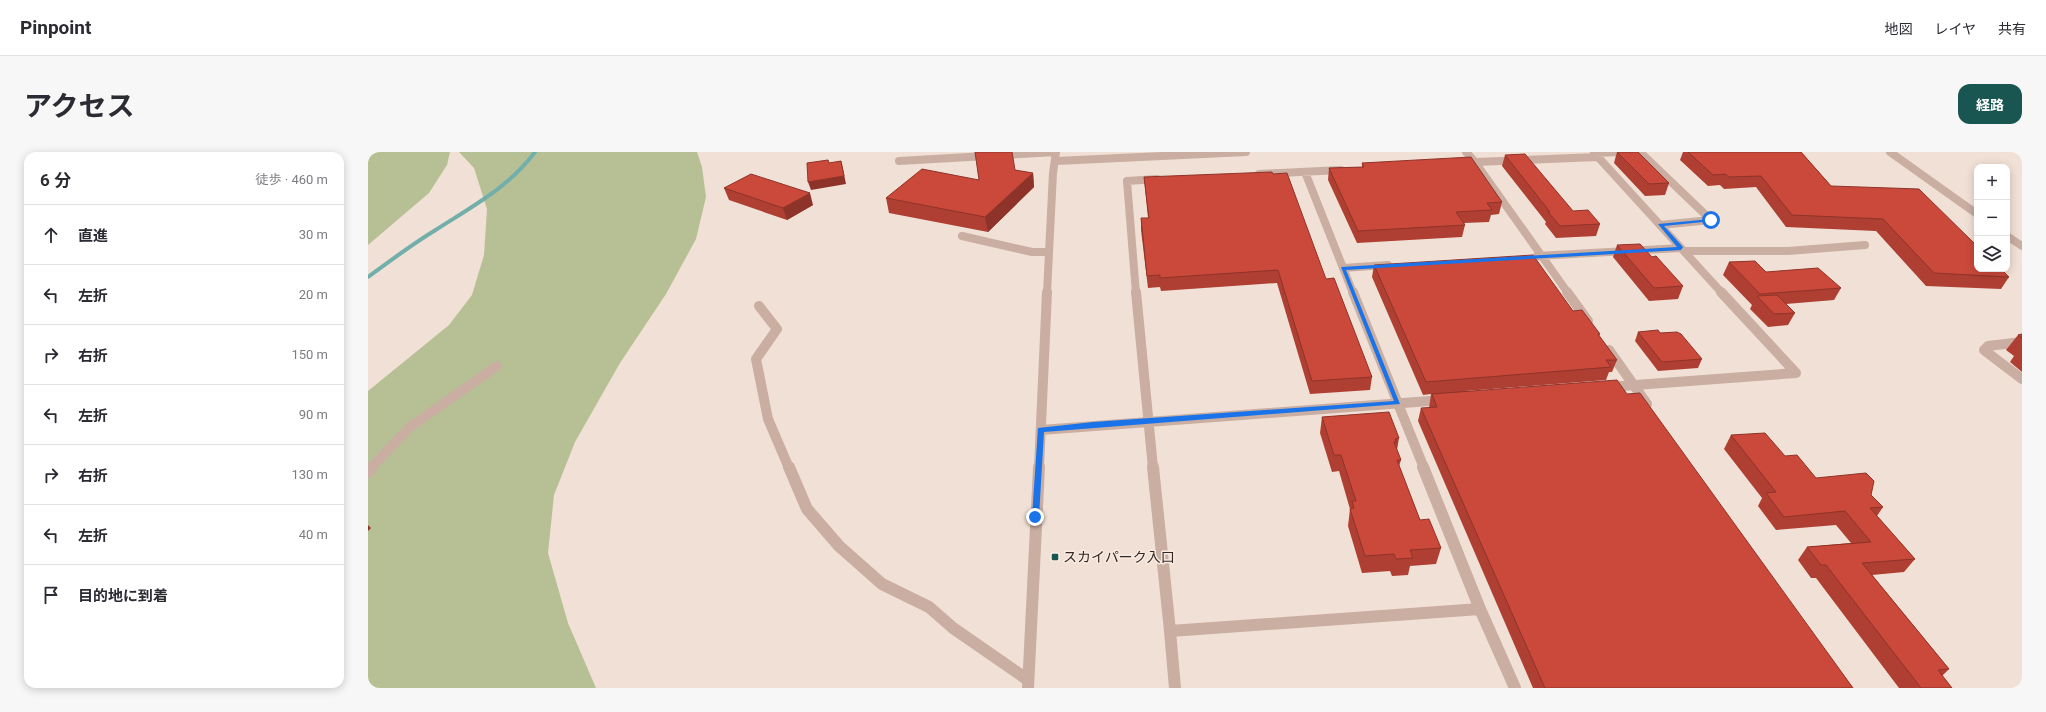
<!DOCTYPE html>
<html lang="ja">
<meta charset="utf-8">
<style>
body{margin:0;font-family:Roboto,"Noto Sans JP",sans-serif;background:#f7f7f7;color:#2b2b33}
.controls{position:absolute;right:12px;top:12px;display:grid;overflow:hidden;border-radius:8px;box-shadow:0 2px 10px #0003}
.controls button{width:36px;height:36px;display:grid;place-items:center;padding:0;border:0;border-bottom:1px solid #e1e1e2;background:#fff;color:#2b2b33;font:20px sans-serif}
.stop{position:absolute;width:12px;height:12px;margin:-9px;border:3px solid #1a73e8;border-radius:50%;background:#fff}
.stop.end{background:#1a73e8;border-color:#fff;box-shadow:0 1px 4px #0008}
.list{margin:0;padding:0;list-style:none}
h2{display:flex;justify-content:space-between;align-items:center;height:52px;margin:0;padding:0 16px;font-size:17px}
h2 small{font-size:13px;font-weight:400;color:#7c7c81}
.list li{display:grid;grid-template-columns:26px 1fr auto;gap:12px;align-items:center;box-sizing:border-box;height:60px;padding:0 16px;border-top:1px solid #e1e1e2}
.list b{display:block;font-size:15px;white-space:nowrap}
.list em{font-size:13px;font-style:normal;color:#7c7c81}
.icon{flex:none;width:22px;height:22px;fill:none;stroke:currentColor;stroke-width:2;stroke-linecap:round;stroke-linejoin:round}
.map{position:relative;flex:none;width:1654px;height:536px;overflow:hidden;border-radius:12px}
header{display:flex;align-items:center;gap:24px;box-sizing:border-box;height:56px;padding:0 20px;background:#fff;border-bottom:1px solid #e1e1e2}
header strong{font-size:19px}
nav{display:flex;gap:22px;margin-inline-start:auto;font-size:14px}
.intro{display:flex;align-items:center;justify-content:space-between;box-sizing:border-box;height:96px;padding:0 24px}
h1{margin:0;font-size:28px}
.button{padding:10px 18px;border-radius:12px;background:#195651;color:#fff;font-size:14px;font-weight:700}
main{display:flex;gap:24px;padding:0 24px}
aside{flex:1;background:#fff;border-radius:12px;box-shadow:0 2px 10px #0003}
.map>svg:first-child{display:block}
</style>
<header>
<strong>Pinpoint</strong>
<nav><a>地図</a><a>レイヤ</a><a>共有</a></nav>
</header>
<div class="intro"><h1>アクセス</h1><a class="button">経路</a></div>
<main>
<aside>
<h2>6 分<small>徒歩 · 460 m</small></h2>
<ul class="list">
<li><svg class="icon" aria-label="ahead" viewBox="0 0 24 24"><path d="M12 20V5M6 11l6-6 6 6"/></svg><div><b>直進</b></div><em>30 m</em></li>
<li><svg class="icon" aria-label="left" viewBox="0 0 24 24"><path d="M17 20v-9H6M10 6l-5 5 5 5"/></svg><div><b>左折</b></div><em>20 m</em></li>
<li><svg class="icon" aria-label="right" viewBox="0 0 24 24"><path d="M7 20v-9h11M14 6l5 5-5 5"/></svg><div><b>右折</b></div><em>150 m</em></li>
<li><svg class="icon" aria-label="left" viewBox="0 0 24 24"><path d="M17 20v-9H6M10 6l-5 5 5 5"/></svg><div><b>左折</b></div><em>90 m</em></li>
<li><svg class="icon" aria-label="right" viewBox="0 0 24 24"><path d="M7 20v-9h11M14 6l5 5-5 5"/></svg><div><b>右折</b></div><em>130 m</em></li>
<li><svg class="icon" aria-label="left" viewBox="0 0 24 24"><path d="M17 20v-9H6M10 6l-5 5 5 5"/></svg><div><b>左折</b></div><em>40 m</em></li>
<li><svg class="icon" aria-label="arrive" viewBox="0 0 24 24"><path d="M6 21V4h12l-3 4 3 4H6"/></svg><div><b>目的地に到着</b></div></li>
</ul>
</aside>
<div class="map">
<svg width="1654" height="536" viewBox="0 0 1654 536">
<rect width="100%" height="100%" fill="#f1e0d5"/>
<!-- green -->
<path fill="#b7c095" d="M0,0H82L79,13L61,41L0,93Z
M91,0H329L334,15L338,45L328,87L298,142L252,211L207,290L186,343L180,401L200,471L228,536H0V239L81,173L104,143L116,103L119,57L106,16Z"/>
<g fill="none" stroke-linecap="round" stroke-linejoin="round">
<!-- stream -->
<path stroke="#73afaa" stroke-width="4" d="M0,125C22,109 43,93 66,79C103,55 140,36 167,0"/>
<!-- minor-far2 -->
<path stroke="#c9aea1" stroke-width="8" d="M1272,0L1343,68L1292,73
M1522,0L1609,62
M1228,4L1226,1L1254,0
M531,9L688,0
M688,9L878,0
M1107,10L1200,141
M1107,10L1230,5L1354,141
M1093,11L1107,10L1098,0
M937,20L985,141
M891,22L973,18
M594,84L664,100H681
M1639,84L1654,94
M1316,99H1420L1497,93
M1169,104L1313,96
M975,116L1020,113
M679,141L685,21L688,0
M768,141L759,29L789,27"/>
<!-- minor-far1 -->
<path stroke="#c9aea1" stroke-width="10" d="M768,140L785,316
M985,140L1056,316
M1199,140L1220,169
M1353,140L1428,221
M391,154L409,177L388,207L400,267L421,316
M1654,190L1620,194L1616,198L1654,227
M1241,198L1279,252
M1241,235L1428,221
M673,278L1075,248
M3,316L42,275L129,214
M671,316L679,140"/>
<!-- minor -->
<path stroke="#c9aea1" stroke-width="12" d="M421,315L439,357L471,394L514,432L561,455L585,476L660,528
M785,315L802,479L1112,457L1055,315
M0,320L4,315
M1112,457L1147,536
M802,479L807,536
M660,536L671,315"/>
</g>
<!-- wall -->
<path fill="#af3f32" d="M1249,0L1301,31L1297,43L1277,44L1246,11Z
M1315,0H1433L1463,34L1641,125L1633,137L1558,134L1508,79L1418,75L1388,35L1356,37L1352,33L1340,34L1312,8Z
M1137,3L1205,59L1232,72L1228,84L1188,86L1177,72L1178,70L1134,14Z
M994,11L1134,50L1131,62L1123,63L1121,70L1096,71L1097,73L1094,85L989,91L960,28L961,16L994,15Z
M647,18L665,21L666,35L620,80L521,61L518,46L611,28Z
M776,25L958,127L1004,225L1002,238L942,242L909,131L793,139L792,135L780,136L773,78V66H780L777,36Z
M356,36L445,53L419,68L361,48Z
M1249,93L1284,105L1315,134L1310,147L1281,149L1245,105Z
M1361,110L1398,120L1473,136L1466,148L1418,152L1427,161L1420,173L1400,175L1382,157L1384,153L1355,123Z
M1006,113L1232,182L1231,184L1249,208L1244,220H1241L1238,228L1097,239L1259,242L1485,536H1165L1050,269L1053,256H1061L1063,242L1055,243L1004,125Z
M1270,180L1292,181L1334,207L1330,216L1290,219L1267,189Z
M1654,182V220L1642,210L1646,204L1638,198L1650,183Z
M954,265L1031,286L1029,298L1033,308L1031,314L1052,368L1073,396L1068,412L1042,414L1040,423L1024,424L1022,419L994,421L980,374L982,357L971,319L964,320L952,281Z
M1363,283L1417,304L1448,326L1503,343L1515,355L1509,364L1547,407L1536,420L1504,423L1581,517L1574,524L1584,536H1531L1448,426H1443L1430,408L1439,395L1483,391L1468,373L1408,378L1390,354L1394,346L1356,297Z"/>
<!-- shaded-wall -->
<path fill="#8e3329" d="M473,9L475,17L478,32L443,38L440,30Z
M665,21L666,35L620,80L617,65Z
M442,41L445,53L419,68L415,56Z
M0,373L3,376L0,379Z"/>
<!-- building -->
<path fill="#cb493a" stroke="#8e3329" d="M607,0H644L647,18L665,21L617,65L518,46L554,17L611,28Z
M1249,0H1270L1301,31L1281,32Z
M1320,0H1433L1463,34L1551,37L1609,94V117H1633L1641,125L1566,121L1515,67L1424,63L1393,24L1361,25L1357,22L1345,23Z
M1157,2L1205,59L1220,58L1232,72L1192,74L1180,60H1182L1137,3Z
M1103,5L1134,50L1119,51L1124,58L1088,60L1097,73L990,79L961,16L996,15L994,11Z
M460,8L461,11L473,9L476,24L440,30L439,11Z
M904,20L905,22L919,21L958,127L966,126L1004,225L944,229L910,118L792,126V123L779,124L773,66H781L776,25Z
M383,22L442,41L415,56L356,36Z
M1272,92L1284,105L1288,104L1315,134L1286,136L1249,93Z
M1165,103L1205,159L1214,158L1232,182H1230L1249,208H1238L1243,215L1058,230L1006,113Z
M1387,109L1398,120L1450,116L1473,136L1392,142L1361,110Z
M1409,143L1427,161L1406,162L1389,144Z
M1290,178L1292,181L1309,180L1313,182L1334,207L1294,210L1270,180Z
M1654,182V186L1650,183Z
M1249,228L1259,242L1272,241L1485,536H1177L1053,256L1069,255L1064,242Z
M1021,260L1031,286L1027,287L1028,290H1026L1033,308H1029L1052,368L1061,367L1073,396L1042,398L1045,406L1028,407L1026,402L997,404L982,357L986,356L984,349H988L973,303H966L954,265Z
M1397,281L1417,304L1429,303L1448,326L1498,321L1506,329L1503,343L1515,355L1502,356L1547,407L1494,411L1581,517L1570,518L1584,536H1553L1458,413H1453L1439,395L1503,390L1477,359L1416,365L1398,341L1408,340L1363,283Z"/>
<!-- route -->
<path fill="#1a73e8" d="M1343,67L1345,69L1296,74L1315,95L1313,98L978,118L1032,252L676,280L671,365L667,368L664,365L670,276L725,270L1026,249L973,115L1309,95L1290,72Z"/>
<!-- markers -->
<rect fill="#195651" stroke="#f9ebe1" stroke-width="1.5" x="683" y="401" width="8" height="8" rx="2"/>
<g text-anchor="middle" stroke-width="3" stroke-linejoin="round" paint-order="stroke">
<!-- poi labels -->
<g font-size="14" fill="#332724" stroke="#f9ebe1" text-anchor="start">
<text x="695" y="410">スカイパーク入口</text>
</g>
</g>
</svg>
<div class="controls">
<button>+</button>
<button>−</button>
<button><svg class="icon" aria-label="layers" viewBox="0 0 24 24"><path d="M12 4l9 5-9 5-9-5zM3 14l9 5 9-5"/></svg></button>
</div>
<div class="stop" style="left:1343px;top:68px"></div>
<div class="stop end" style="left:667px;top:365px"></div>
</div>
</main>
